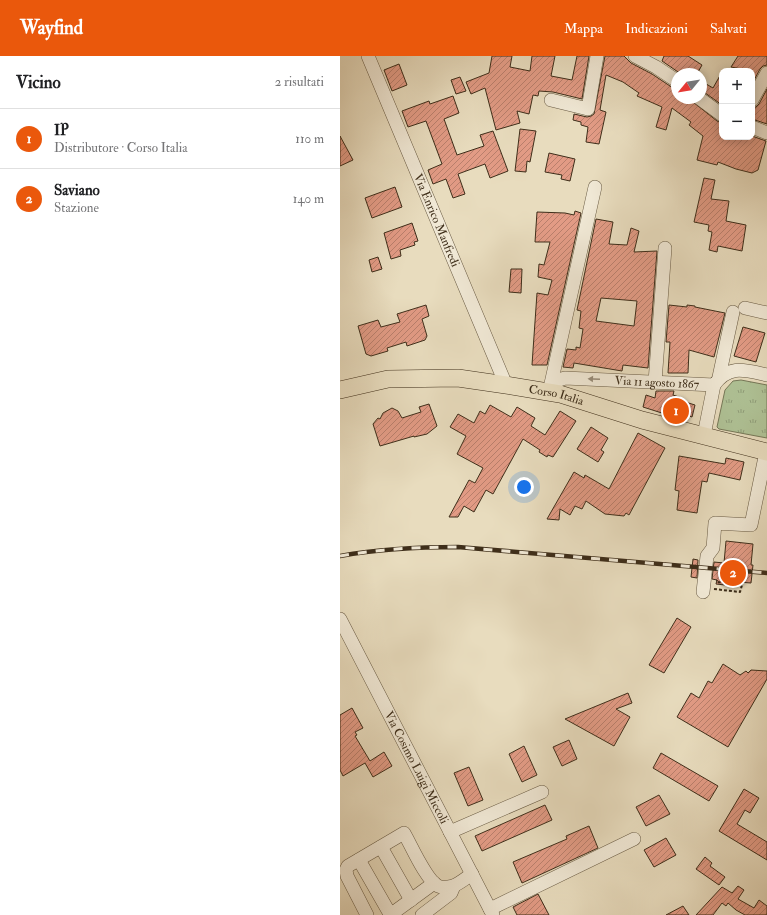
<!DOCTYPE html>
<html lang="it">
<meta charset="utf-8">
<style>
body{margin:0;font-family:"IM FELL Double Pica",serif;background:#f6f6f6;color:#202124}
.controls{position:absolute;right:12px;top:12px;display:grid;overflow:hidden;border-radius:8px;box-shadow:0 2px 10px #0003}
.controls button{width:36px;height:36px;display:grid;place-items:center;padding:0;border:0;border-bottom:1px solid #e0e0e0;background:#fff;color:#202124;font:20px sans-serif}
.compass{position:absolute;left:331px;top:12px;width:36px;height:36px;border-radius:50%;background:#fff;box-shadow:0 2px 10px #0003;rotate:240deg}
.you{position:absolute;left:184px;top:431px;width:14px;height:14px;margin:-10px;border:3px solid #fff;border-radius:50%;background:#1a73e8;box-shadow:0 0 0 6px #1a73e833}
.badge{display:grid;place-items:center;width:26px;height:26px;border-radius:50%;background:#ea580c;color:#fff;font-size:13px;font-weight:700}
.pin{position:absolute;translate:-50% -50%;border:2px solid #fff;box-shadow:0 1px 4px #0006}
.list{margin:0;padding:0;list-style:none}
h2{display:flex;justify-content:space-between;align-items:center;height:52px;margin:0;padding:0 16px;font-size:17px}
h2 small{font-size:13px;font-weight:400;color:#757577}
.list li{display:grid;grid-template-columns:26px 1fr auto;gap:12px;align-items:center;box-sizing:border-box;height:60px;padding:0 16px;border-top:1px solid #e0e0e0}
.list b{display:block;font-size:15px;white-space:nowrap}
.list p{margin:0;font-size:13px;white-space:nowrap;color:#757577}
.list em{font-size:13px;font-style:normal;color:#757577}
.map{position:relative;flex:none;width:427px;height:859px;overflow:hidden}
header{display:flex;align-items:center;gap:24px;box-sizing:border-box;height:56px;padding:0 20px;background:#ea580c;color:#fff}
header strong{font-size:19px}
nav{display:flex;gap:22px;margin-inline-start:auto;font-size:14px}
main{display:flex}
aside{flex:1;background:#fff}
.map>svg:first-child{display:block}
</style>
<header>
<strong>Wayfind</strong>
<nav><a>Mappa</a><a>Indicazioni</a><a>Salvati</a></nav>
</header>
<main>
<aside>
<h2>Vicino<small>2 risultati</small></h2>
<ul class="list">
<li><span class="badge">1</span><div><b>IP</b><p>Distributore · Corso Italia</p></div><em>110 m</em></li>
<li><span class="badge">2</span><div><b>Saviano</b><p>Stazione</p></div><em>140 m</em></li>
</ul>
</aside>
<div class="map">
<svg width="427" height="859" viewBox="0 0 427 859">
<defs>
<pattern id="park-tufts" width="24" height="20" patternUnits="userSpaceOnUse"><rect width="24" height="20" fill="#afc296"/><path d="M3 7l-1-3M5 7V3M7 7l1-3M15 17l-1-3M17 17v-4M19 17l1-3" fill="none" stroke="#909e7a"/></pattern>
<pattern id="building-hatch" width="6" height="6" patternUnits="userSpaceOnUse"><rect width="6" height="6" fill="#e29b85"/><path d="M-1 1l2-2M0 6l6-6M5 7l2-2" fill="none" stroke="#b97f6c"/></pattern>
</defs>
<rect width="100%" height="100%" fill="#e8dcbe"/>
<filter id="stains"><feTurbulence type="fractalNoise" baseFrequency=".005" numOctaves="4"/><feColorMatrix values="0 0 0 0 .2 0 0 0 0 .09 0 0 0 0 .02 0 0 0 .5 -.17"/></filter>
<radialGradient id="worn" r=".72"><stop offset=".6" stop-color="#630" stop-opacity="0"/><stop offset="1" stop-color="#630" stop-opacity=".3"/></radialGradient>
<!-- park -->
<path fill="url(#park-tufts)" stroke="#767858" d="M401,324L427,329V382L379,373L377,371L385,334L393,325Z"/>
<!-- building -->
<path fill="url(#building-hatch)" stroke="#3e2e1a" fill-rule="evenodd" d="M152,0H172L170,11L190,15L192,0H215L211,20L232,24L237,0H249L242,43L213,36L199,35L198,40L193,39L189,58L177,55L180,67L156,74L145,32L131,38L126,26L149,17Z
M265,0H284L291,7L312,18L333,32L337,33V42H348L377,65L382,67V81H412V80L426,85L418,114L412,117L396,113L378,106L377,109L357,104L363,80L349,69L351,66L332,52L326,74L316,71L322,51L297,40L299,37L283,26L266,19L260,54L266,56L259,88L246,86L248,71L241,69V66L233,64L234,58L247,61L251,60L254,58Z
M324,0H348L362,9L357,18H341L322,5Z
M398,0H427V9L423,10L420,13L412,28V15L391,11Z
M59,8L67,29L52,35L44,14Z
M382,16V49L361,34V25L373,32Z
M120,21L126,35L116,38L111,24Z
M427,33V68L412,63V52L416,51L419,48Z
M113,40L119,57L104,63L117,99L144,90L140,79L153,75L168,115L150,122L145,108L118,118L125,138L113,142L106,123L93,128L88,114L102,108L86,65L68,71L62,55L89,45L90,48Z
M180,73L196,75L190,106L187,105L186,116L175,115Z
M0,80L13,104L0,110Z
M209,97L235,103L230,125L221,123L222,119L205,116Z
M364,122L375,124L371,143L389,145L386,165L406,169L402,195L378,190L377,196L369,194L372,176L368,175L369,169L354,166Z
M55,131L62,151L32,162L25,142Z
M235,155L241,157L207,309H192L197,237L208,239L212,224L198,221L199,208L204,209L210,186H195L197,156L225,157L234,159Z
M256,163L273,166L269,188L287,189L291,172L299,175L294,196L317,195L308,312L283,309L282,315L234,307L233,312L223,311L227,293L236,294V291L240,292L243,273L239,272L241,255L237,254ZM261,242L297,245L294,270L256,265Z
M72,167L78,185L74,186L75,189L60,194L61,200L51,203L44,177Z
M38,201L42,213L32,216L29,204Z
M171,213H182L181,237L169,236Z
M86,249L89,260L82,263L87,280L85,284L67,290L66,286L47,292L48,295L31,300L26,298L18,270L38,264L41,271L60,266L57,258Z
M329,249L347,251V249L355,250V251L385,257L374,301L349,294L348,317H328L330,286H326Z
M403,271L425,277L416,306L394,300Z
M316,335H334L333,339L342,342V345L355,349L352,361L344,358V355L343,357L326,352L325,358L303,351L306,339L315,342Z
M89,348L97,370L87,378L74,381V380L40,390L33,368L38,362L40,363L43,357L52,352L58,355L62,362L81,356L79,351Z
M150,349L171,361L177,351L195,362L191,370L205,379L220,355L236,365L213,401L208,399L207,401L199,396L200,394L183,383L153,438L146,434L134,456L124,450L118,461H109L129,424L135,427L143,412L117,398L126,380L110,371L118,358L134,367L140,355L145,358Z
M251,371L268,382L261,394L264,396L258,406L237,393Z
M298,377L325,392L289,459L286,457L284,460L265,458L246,445L242,453L235,450L230,459L220,453L219,464L207,463L234,416L244,422L245,419L269,433Z
M339,400L385,408L386,402L404,406L400,424L369,417L367,426L362,425L357,457L337,454L339,435L335,434Z
M386,485L413,488L411,509H413L411,527L385,525V529L376,528L377,524L372,523L374,506L384,507Z
M353,503L358,504L357,522L351,521Z
M337,562L351,571L324,617L309,609Z
M383,608L400,619L406,615L408,617L411,614L427,615V623L388,691L337,661L351,637L359,642L368,625L372,627Z
M288,637L292,647L276,653L290,661L274,690L225,663Z
M12,652L23,672L15,676L17,679L15,680L30,705L44,696L52,710L33,721L25,707L3,720L0,714V659Z
M229,684L237,703L222,710L213,691Z
M184,690L197,719L182,726L169,698Z
M321,697L378,730L369,745L313,712Z
M129,711L143,744L128,750L114,717Z
M404,733L419,742L410,757L405,754L397,768L427,786V804L379,775Z
M319,739L330,758L306,770L296,751Z
M205,749L212,764L142,795L135,780Z
M249,770L258,792L182,827L173,806L227,783L226,780Z
M326,782L336,799L314,811L304,794Z
M365,801L372,807L370,810L385,821L379,829L356,813Z
M398,830L404,834L398,843L414,852L419,844L427,850V859H405L396,854L388,847L386,850L382,847L373,859H356L382,831L392,837Z
M198,838L209,859H177L173,851Z
M343,850L349,859H326Z"/>
<g fill="none" stroke-linecap="round" stroke-linejoin="round">
<!-- minor casing -->
<g stroke="#685a43" stroke-width="14">
<g id="minor">
<path id="s1" d="M28,0L166,329"/>
<path d="M295,0L316,11L337,25"/>
<path d="M359,42L382,59"/>
<path d="M211,44L248,53L257,0"/>
<path d="M412,44L427,17"/>
<path d="M412,71L427,77"/>
<path d="M405,252L427,257"/>
<path d="M379,321L393,256"/>
<path d="M315,326L325,192"/>
<path d="M210,332L255,131"/>
<path id="s2" d="M220,338L214,330L216,325L225,322L374,329C389,308 405,314 427,319"/>
<path d="M364,379L374,329"/>
<path d="M363,536L367,500L373,492L375,467L411,469L426,396"/>
<path id="s3" d="M0,563L153,859"/>
<path d="M110,776L202,736"/>
<path d="M41,791L71,844"/>
<path d="M19,804L50,858L53,857L94,827"/>
<path d="M150,853L294,783"/>
<path d="M27,859L7,820L6,814L8,810L64,777C71,789 86,824 98,830C102,832 109,831 113,830C119,828 126,822 132,818"/>
<path d="M82,859L111,837L114,830"/>
</g>
</g>
<!-- major casing -->
<g stroke="#3e2e1a" stroke-width="18">
<g id="major">
<path id="s4" d="M0,334L48,323L118,322L166,329L220,338L302,364L427,396"/>
</g>
</g>
<!-- path -->
<path stroke="#3e2e1a" stroke-width="2" stroke-dasharray="3 2" stroke-linecap="butt" d="M374,533L400,536L402,529L377,526V524"/>
<!-- minor -->
<use href="#minor" stroke="#f0e8d5" stroke-width="13"/>
<!-- major -->
<use href="#major" stroke="#e8dcbe" stroke-width="17"/>
<!-- rail casing -->
<g stroke="#3e2e1a" stroke-width="4.5">
<path id="rail" d="M0,500C39,493 78,491 118,491L427,517"/>
</g>
<!-- rail -->
<use href="#rail" stroke="#f0e8d5" stroke-width="3" stroke-dasharray="9" stroke-linecap="butt"/>
</g>
<!-- one-way arrows -->
<defs><path id="oneway-solid" d="M-6-.8H1V-3.2L6.5 0L1 3.2V.8H-6Z"/></defs>
<use fill="#978b78" href="#oneway-solid" transform="translate(254 323) rotate(-177)"/>
<g text-anchor="middle" stroke-width="3.5" stroke-linejoin="round" paint-order="stroke">
<!-- street labels -->
<g font-size="12" fill="#3e2e1a" stroke="#f0e8d5">
<text dy="4" stroke="none"><textPath href="#s1" startOffset="178">Via Enrico Manfredi</textPath></text>
<text dy="4" stroke="none"><textPath href="#s2" startOffset="117">Via 11 agosto 1867</textPath></text>
<text dy="4" stroke="none"><textPath href="#s4" startOffset="219">Corso Italia</textPath></text>
<text dy="4" stroke="none"><textPath href="#s3" startOffset="167">Via Cosimo Luigi Miccoli</textPath></text>
</g>
</g>
<rect width="100%" height="100%" filter="url(#stains)"/>
<rect width="100%" height="100%" fill="url(#worn)"/>
</svg>
<div class="controls">
<button>+</button>
<button>−</button>
</div>
<svg class="compass" viewBox="-18 -18 36 36"><path d="M0-13l5 13h-10z" fill="#e53935"/><path d="M0 13l5-13h-10z" fill="#757577"/></svg>
<div class="you"></div>
<div class="pin badge" style="left:336px;top:355px">1</div>
<div class="pin badge" style="left:393px;top:517px">2</div>
</div>
</main>
